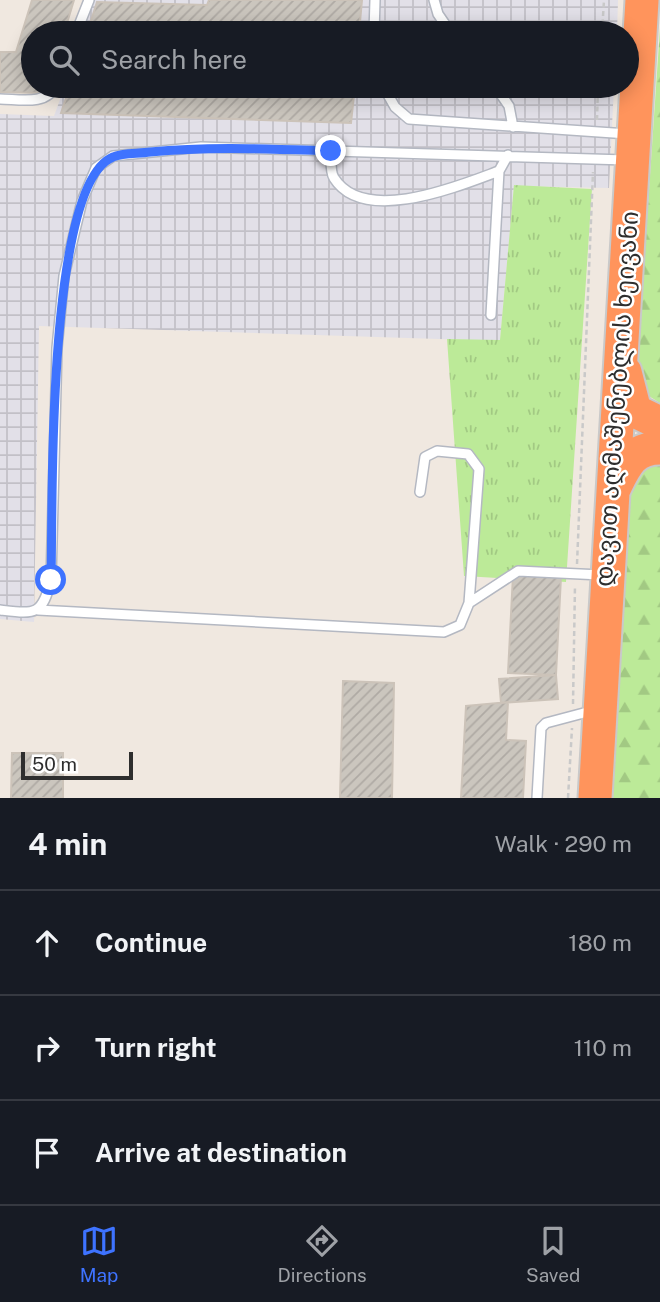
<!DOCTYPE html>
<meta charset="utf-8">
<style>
body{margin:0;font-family:"Public Sans","Noto Sans Georgian",sans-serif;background:#242831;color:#f1f3f6}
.scale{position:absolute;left:21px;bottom:18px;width:112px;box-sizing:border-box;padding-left:7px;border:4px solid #2e2e2e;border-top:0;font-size:19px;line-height:24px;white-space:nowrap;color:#2e2e2e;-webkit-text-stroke:5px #fff;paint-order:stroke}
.stop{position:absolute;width:21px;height:21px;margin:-16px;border:5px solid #3e73ff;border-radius:50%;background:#fff}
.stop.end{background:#3e73ff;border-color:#fff;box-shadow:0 2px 7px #0008}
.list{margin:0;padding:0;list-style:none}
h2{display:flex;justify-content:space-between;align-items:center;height:91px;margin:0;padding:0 28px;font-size:30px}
h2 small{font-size:23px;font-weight:400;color:#9ea1a6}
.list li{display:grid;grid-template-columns:46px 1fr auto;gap:21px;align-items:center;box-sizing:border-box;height:105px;padding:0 28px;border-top:2px solid #363941}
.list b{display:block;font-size:26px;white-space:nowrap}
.list em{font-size:23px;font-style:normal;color:#9ea1a6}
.icon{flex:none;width:38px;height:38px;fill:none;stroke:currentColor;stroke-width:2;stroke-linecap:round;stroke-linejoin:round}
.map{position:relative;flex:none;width:660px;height:798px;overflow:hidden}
.search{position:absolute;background:#171b24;box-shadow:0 4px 18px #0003;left:21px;right:21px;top:21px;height:77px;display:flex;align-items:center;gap:18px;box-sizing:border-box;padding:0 24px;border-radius:38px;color:#9ea1a6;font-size:26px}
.sheet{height:406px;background:#171b24}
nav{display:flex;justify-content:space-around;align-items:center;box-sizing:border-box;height:98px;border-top:2px solid #363941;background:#171b24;font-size:19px;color:#9ea1a6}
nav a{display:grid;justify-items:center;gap:4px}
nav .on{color:#3e73ff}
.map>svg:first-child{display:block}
</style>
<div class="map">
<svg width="660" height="798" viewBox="0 0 660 798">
<defs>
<pattern id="industrial-grid" width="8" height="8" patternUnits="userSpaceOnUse" patternTransform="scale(1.75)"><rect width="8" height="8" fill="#e2e0e8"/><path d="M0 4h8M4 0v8" fill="none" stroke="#c2c0c7"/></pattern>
<pattern id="forest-firs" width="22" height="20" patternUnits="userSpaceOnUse" patternTransform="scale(1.75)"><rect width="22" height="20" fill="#bcea98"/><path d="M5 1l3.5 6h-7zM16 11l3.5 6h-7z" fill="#a2c983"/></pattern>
<pattern id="park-tufts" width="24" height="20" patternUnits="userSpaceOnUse" patternTransform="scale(1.75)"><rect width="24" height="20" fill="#bcea98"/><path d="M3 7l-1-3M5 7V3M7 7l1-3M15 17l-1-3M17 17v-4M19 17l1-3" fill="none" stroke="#a2c983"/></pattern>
<pattern id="building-hatch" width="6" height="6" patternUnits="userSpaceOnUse" patternTransform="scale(1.75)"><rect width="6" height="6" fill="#cbc6be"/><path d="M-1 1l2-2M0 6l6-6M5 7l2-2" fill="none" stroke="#afaaa4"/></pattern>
</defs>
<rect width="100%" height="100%" fill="#f0e8e0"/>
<!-- industrial -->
<path fill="url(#industrial-grid)" d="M93,0H618L617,33H82Z
M65,86H614L609,188L514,186L500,341L39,326L34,622L0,619V114L54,116Z"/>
<!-- forest -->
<path fill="url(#forest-firs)" d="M660,28V403L644,393L636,383Z
M660,450V798H613L632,466Z"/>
<!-- park -->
<path fill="url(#park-tufts)" d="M514,185L592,189L566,582L464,576L447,339L500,340Z"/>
<!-- building -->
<path fill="url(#building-hatch)" stroke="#ccc3b9" stroke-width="2" d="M32,0H74L64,33H33V86H47L45,93L0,92V52H16Z
M209,0H362L359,33H87L97,2L207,5Z
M70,86H355L351,123L61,113Z
M513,575L561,577L556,675L508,673Z
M556,675L558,699L501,703L499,679Z
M343,681L394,683L392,798H340Z
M508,702L506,740L526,741L523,798H461L466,706Z
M12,753H63V798H11Z"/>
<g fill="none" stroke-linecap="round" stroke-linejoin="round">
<!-- lane casing -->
<g stroke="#b4b8c2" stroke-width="12">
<path id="lane" d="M434,0L438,14L451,33
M76,33L89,0
M374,33L375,0
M383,86L395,107L409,119L628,134
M495,86L509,106L513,127
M0,99C18,99 47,106 55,86
M331,151C331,159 330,172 334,178C364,226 461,185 499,171L508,155
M491,315L499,171
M420,492L425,457L437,451L468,454L479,469L469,603
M0,610C35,614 42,616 51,580L57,348L64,276L82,201L96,168L113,156L201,147L626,160
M38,610L444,632L460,625L469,603L518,571L601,575
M537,798L541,728L546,723L595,710"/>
</g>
<!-- highway casing -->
<g stroke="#c9c9c9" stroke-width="37">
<path id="highway" d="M625,372L635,411L660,423
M614,489C625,466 632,448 660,448
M595,798L642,0"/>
</g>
<!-- path -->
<path stroke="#c9c9c9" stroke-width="2.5" stroke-dasharray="5 3.5" stroke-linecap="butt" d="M602,33L604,0
M597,120L598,86
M577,564L593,172
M573,704L575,585
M568,798L572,728"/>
<!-- lane -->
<use href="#lane" stroke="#fff" stroke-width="9"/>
<!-- highway -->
<use href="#highway" stroke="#ff945c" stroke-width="33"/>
</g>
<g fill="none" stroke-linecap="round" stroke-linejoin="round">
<!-- route -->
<path stroke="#3e73ff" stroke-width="9" d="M51,580C53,509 46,184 113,157C123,152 139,154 150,152C210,146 270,149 331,151"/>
</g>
<g text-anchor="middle" stroke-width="5" stroke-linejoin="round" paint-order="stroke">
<!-- street labels -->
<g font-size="24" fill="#2e2e2e" stroke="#fff">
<text transform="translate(617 399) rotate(-86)" y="8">დავით აღმაშენებლის ხეივანი</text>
</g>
</g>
</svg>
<div class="scale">50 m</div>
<div class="stop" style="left:51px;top:580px"></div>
<div class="stop end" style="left:331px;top:151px"></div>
<div class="search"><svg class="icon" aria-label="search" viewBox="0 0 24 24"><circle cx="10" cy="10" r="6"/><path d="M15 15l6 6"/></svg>Search here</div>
</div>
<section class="sheet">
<h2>4 min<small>Walk · 290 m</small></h2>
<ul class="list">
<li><svg class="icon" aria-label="ahead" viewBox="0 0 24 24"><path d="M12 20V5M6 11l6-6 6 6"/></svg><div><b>Continue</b></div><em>180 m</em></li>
<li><svg class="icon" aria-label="right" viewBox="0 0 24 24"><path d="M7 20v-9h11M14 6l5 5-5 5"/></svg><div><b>Turn right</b></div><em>110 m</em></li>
<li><svg class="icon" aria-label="arrive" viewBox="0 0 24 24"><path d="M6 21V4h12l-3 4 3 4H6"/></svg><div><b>Arrive at destination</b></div></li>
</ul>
</section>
<nav>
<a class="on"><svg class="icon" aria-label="map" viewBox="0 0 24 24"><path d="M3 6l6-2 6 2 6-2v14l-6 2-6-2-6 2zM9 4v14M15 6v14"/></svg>Map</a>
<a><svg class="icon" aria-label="directions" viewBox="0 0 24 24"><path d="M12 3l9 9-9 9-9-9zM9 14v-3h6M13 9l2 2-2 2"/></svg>Directions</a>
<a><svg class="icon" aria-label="saved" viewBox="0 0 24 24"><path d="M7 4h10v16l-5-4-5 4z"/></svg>Saved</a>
</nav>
